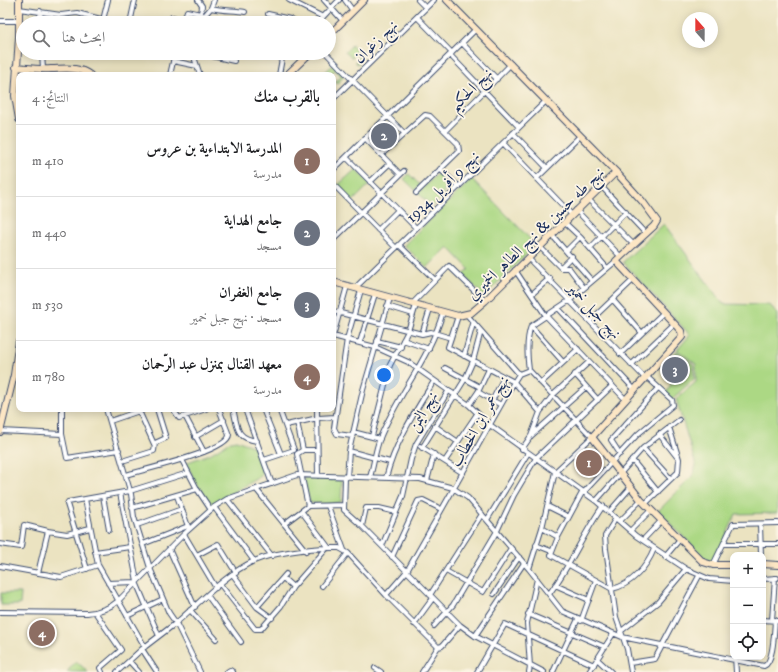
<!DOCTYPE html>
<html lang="ar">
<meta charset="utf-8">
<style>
body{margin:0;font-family:"IM FELL DW Pica",Amiri,serif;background:#f6f6f6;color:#202124;direction:rtl}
.controls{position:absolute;right:12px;bottom:12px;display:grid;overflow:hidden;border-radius:8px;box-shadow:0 2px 10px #0003}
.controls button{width:36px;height:36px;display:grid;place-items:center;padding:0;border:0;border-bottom:1px solid #e0e0e0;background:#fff;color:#202124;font:20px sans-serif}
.compass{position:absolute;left:682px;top:12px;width:36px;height:36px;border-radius:50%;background:#fff;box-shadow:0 2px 10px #0003;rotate:339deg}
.you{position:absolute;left:384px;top:375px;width:14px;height:14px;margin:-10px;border:3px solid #fff;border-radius:50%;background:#1a73e8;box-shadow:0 0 0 6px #1a73e833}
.badge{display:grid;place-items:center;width:26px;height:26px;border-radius:50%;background:#c8321e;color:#fff;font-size:13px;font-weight:700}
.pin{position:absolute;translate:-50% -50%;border:2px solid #fff;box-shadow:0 1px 4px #0006}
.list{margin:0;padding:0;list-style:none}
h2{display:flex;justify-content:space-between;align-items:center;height:52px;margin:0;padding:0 16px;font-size:17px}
h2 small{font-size:13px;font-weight:400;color:#757577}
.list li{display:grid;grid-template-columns:26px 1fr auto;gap:12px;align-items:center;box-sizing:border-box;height:72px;padding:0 16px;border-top:1px solid #e0e0e0}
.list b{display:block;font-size:15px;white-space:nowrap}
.list p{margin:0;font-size:13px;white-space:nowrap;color:#757577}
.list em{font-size:13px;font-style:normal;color:#757577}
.icon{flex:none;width:22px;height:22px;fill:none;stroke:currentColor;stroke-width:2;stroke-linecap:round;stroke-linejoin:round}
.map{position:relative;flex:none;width:778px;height:672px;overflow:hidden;direction:ltr}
.search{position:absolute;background:#fff;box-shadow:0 2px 10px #0003;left:16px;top:16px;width:320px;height:44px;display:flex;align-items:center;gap:10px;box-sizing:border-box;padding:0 14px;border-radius:22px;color:#757577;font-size:15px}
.panel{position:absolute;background:#fff;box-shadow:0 2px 10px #0003;left:16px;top:72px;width:320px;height:340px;border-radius:8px;direction:rtl}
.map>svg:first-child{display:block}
</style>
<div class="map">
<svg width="778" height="672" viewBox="0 0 778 672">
<rect width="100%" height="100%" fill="#fcf5e5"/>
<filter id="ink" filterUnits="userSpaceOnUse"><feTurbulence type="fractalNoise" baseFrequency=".025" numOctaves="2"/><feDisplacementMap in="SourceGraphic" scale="8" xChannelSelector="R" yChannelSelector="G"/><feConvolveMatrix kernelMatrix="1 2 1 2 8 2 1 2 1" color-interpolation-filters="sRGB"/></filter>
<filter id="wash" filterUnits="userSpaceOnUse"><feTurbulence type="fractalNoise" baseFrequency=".012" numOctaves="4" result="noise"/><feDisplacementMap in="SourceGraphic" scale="16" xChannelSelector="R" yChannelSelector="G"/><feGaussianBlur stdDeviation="0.9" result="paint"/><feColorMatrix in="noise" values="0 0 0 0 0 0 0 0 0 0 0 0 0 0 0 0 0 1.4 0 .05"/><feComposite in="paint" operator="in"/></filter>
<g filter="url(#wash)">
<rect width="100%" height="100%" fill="#ebe3c1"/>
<!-- green -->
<path fill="#acd884" stroke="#648471" d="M352,45L363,57L358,64L355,62L359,57L356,54L352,58L345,52Z
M333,65L344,76L337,84L333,78L336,81L341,76L335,70L330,75L325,72Z
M356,169L370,184L352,202L337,186Z
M439,172L452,185L451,188L444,190L442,197L432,207L418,193Z
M409,174L420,185L415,190L404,179Z
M472,179L536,245L484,296L463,275L469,269L448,247L427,268L404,245Z
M664,224L723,304L770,305L778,314V513L736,514L714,562L707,561L658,511L693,476L696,465L676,399L696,382V364L677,350L690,335L623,262Z
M676,351L694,365V379L672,399L666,393L672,383L667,381L669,378L685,377L684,360L674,354Z
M236,440L255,447L263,467L261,476L211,505L199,488L187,465L188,462L210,454L231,441Z
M306,478L342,480L341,502L328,504L310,503L304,479Z
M1,593H21L20,605H1Z
M76,661L88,672H67Z"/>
</g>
<g filter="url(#ink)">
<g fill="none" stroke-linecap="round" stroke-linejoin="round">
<!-- street casing -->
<g stroke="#3a4a6d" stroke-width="6">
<path id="street" d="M198,0L202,6L201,14L204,16L203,23
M289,0L323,17L317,23
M324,0L343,21
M345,0L353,11
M418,0L426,8
M211,8C223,11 234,10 245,12
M19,9L61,15L77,13L117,23
M40,11L41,23
M268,14L290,19L297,23
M204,16L211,8L214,0
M172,17L195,23
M323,17L339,0
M417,17L452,53
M103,20L108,0
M0,21H20
M130,23L135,0
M183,23L187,11L201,14
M462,43L497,79
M42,53L43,69
M196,53L195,60L200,75
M199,53L234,61
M326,53L404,133
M450,55L519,127
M173,61L197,66
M170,75L175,53
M279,75L283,53
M333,99L434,0
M445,131L511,64
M513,133L547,168
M365,138L400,174
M503,143L571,214
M381,155L425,115L430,116L458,144L459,151L416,193
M346,157L416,228
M440,169L459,187
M333,170L476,29
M537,178L580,136
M370,182L389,164
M333,184L396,248
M601,186L646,234
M588,199L634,245
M576,210L621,257
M564,222L581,238L607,268
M378,230L398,210
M551,234L592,281
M333,240L404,171
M399,245L435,280
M539,246L561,268H569L584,288
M590,248L626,212
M567,250L580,237
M528,258L645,378
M561,267L572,256
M515,270L546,316L626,400
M355,288L546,101
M532,294L550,278
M613,300L642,333
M412,304L449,266L485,301
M387,306L413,314
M558,308L635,390
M333,311L422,334L431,332L451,338
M467,315L519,374
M458,316L448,347L514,382L540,412
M590,321L633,280
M531,326L563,362
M422,334L430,309
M333,336L375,347L408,362L469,405L490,425L596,501L636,536L686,569L658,602L620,632
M333,336L347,286
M403,340L429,349
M377,341L401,347
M360,342L375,294
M620,354L663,313
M464,356L473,324
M631,365L674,324
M445,368L480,387
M575,374L598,400
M541,383L578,349
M478,392L501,405
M492,401L504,377
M469,405L478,392L489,369
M62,409V434L67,458L119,450
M106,409L131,494L134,517L150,568L169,613L176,623C198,604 227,573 254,561C272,553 310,548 329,548H339L348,553L386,595L438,647L442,646L460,625
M173,409L179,418L206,409
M233,409C238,427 235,438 257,441
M245,409L272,484
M263,409L281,454
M317,409L318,476
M139,411L154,444
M185,416L204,452
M110,421L145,409
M297,422L303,450
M286,425L318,418L335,417
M435,426L458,442
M0,431L62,434
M353,432L380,439
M659,434L677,457
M352,436L337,434L334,428L347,339L361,290
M372,436L390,365L408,331L416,305
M531,436L540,412L553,395L589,362
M195,437L224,420
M420,446L463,473
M422,448L465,379L473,361L481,331
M643,448L671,479
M522,449L531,436L586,387
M349,451L390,462
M620,454L611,440L658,388
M182,460L197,489L211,510
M264,460L294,450L279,409
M632,460L658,492
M122,461L154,451L155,443L166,438L157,409
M445,461L477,414
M126,475C142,470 228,451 229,435L219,409
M345,477L344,510L362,526L460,625L475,636L544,672
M347,477L349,451L363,390L390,298
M370,477C374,464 375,451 380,438C398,394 430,358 443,312
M386,478C395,442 415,412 434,381
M427,481L434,454
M256,489L306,551
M583,491L558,537L551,555L612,589C631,585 647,567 654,549
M584,492L638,434L673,405L672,400L647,377
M120,493L137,581
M103,496L109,530
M177,496L189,529
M85,499L68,502L67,504L87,569
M227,499L272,556
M596,501L643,448L679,420
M645,504L678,472L679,459L669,427
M308,506L344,505
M328,506L344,550
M547,506L569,517
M214,507L254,561
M132,508L197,489
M302,512L329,548
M609,512L631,487
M616,518L605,536L606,549L616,617L627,649L631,672
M487,520L528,453
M620,521L641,500
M284,524L308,506L297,454L303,450H317
M760,524L761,555
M137,525L182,509
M362,526L366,508H379L396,512
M542,528L558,537
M630,531L651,510
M184,534L216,588
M643,540L662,520
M0,544L21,547L24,525L48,531
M143,544L188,526
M724,544H778
M536,545L551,551
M382,546L403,496L411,459L416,444L449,390
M169,549L195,607
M95,552L130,547
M197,555L218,544L236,573
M392,557L418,501L423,500L441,509
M665,557L680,539
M713,565L733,524L778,523
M0,566L61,577L98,565
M529,569L542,528L555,472L592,437L529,370C527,356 526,340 531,326L570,300L616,261
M686,569L709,579L733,581
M446,571L483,592L511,548
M38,573L48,531L67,534L90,528
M233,575L257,607L272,618
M283,578L293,587
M763,579L777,578
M108,583L136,582L159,636
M220,584L255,629H261L281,606L293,587L327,548
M555,585L589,600
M322,586L348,553
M494,594L519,557
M549,594C570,567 583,534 603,506
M207,595L241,642
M386,595L407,571L514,382L519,374L529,370
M430,595L482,514
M257,607L286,574
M190,610L216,639
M0,612L87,613C98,612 109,609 118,601L184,534L214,507L227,499L297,475L420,479L453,488L468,498L529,569L562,611L622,637L764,666C774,662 774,631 775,620
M95,612L121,650L100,668L102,672
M528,614L605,647
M127,616L163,599
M763,620L778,621
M772,620L775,578
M581,621L596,580
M414,624L433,598
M434,626L453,605L497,531L514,495L536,458L612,386
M475,636L524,563
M145,647L98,565L85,499L130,491L188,473
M142,649L157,672
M735,657L736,672
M597,659L611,672
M129,661L139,672
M630,663L655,659L699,576
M375,668L381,672
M117,672L142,649L176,623L200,672
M227,672L230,670L233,672
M422,672L438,647
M477,672L505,624L594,665
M529,672L530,666L527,623L537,579
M553,672L578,619
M589,672L613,634"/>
</g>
<!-- secondary casing -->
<g stroke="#3a4a6d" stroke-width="8">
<path id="secondary" d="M329,35L364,0
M16,67C27,68 39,70 51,69C64,69 78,66 90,75
M287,75L310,53
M19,119L15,96L19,37V0
M616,172L643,202L657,221L654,226L616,261L681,331L682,337L592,437L641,500L703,562L713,565H733
M333,282L458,316L471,313L485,301L616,172L447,0
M0,432L14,375L19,341
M763,564L778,565"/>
</g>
<!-- street -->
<use href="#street" stroke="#fff" stroke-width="4"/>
<!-- secondary -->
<use href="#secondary" stroke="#fce6c4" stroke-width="6"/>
</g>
</g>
<g text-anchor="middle" stroke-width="3.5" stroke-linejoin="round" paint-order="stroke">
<!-- street labels -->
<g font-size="16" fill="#1b2f5e" stroke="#fcf5e5">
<text transform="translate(375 41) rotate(-44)" y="6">نهج زغوان</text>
<text transform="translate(470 89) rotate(-45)" y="6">نهج الحكيم</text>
<text transform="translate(442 186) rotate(-44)" y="6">نهج 9 أفريل 1934</text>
<text transform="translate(535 233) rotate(-44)" y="6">نهج طه حسين &amp; نهج الطاهر الخميري</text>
<text transform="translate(595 310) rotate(47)" y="6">نهج جبل خمير</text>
<text transform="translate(422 411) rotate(-59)" y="6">نهج اليمن</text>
<text transform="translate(479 421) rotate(-60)" y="6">نهج عمر ابن الخطاب</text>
</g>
</g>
</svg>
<div class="controls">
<button>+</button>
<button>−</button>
<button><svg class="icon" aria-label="locate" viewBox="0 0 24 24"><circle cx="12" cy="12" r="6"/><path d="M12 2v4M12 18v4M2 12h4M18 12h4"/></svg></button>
</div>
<svg class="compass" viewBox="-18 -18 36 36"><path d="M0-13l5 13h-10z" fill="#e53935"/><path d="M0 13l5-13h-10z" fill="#757577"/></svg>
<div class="you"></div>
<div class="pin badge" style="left:589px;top:463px;background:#8d6e63">1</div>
<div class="pin badge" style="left:384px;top:136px;background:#6b7280">2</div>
<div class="pin badge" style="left:675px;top:370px;background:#6b7280">3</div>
<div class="pin badge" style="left:42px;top:633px;background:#8d6e63">4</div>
<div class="search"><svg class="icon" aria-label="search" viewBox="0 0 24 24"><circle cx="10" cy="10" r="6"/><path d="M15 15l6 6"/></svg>ابحث هنا</div>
<section class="panel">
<h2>بالقرب منك<small>النتائج: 4</small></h2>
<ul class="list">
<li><span class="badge" style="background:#8d6e63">1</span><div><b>المدرسة الابتداءية بن عروس</b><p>مدرسة</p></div><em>410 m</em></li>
<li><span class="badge" style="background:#6b7280">2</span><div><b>جامع الهداية</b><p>مسجد</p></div><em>440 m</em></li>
<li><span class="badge" style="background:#6b7280">3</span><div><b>جامع الغفران</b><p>مسجد · نهج جبل خمير</p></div><em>530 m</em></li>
<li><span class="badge" style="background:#8d6e63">4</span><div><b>معهد القنال بمنزل عبد الرّحمان</b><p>مدرسة</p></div><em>780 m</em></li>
</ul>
</section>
</div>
